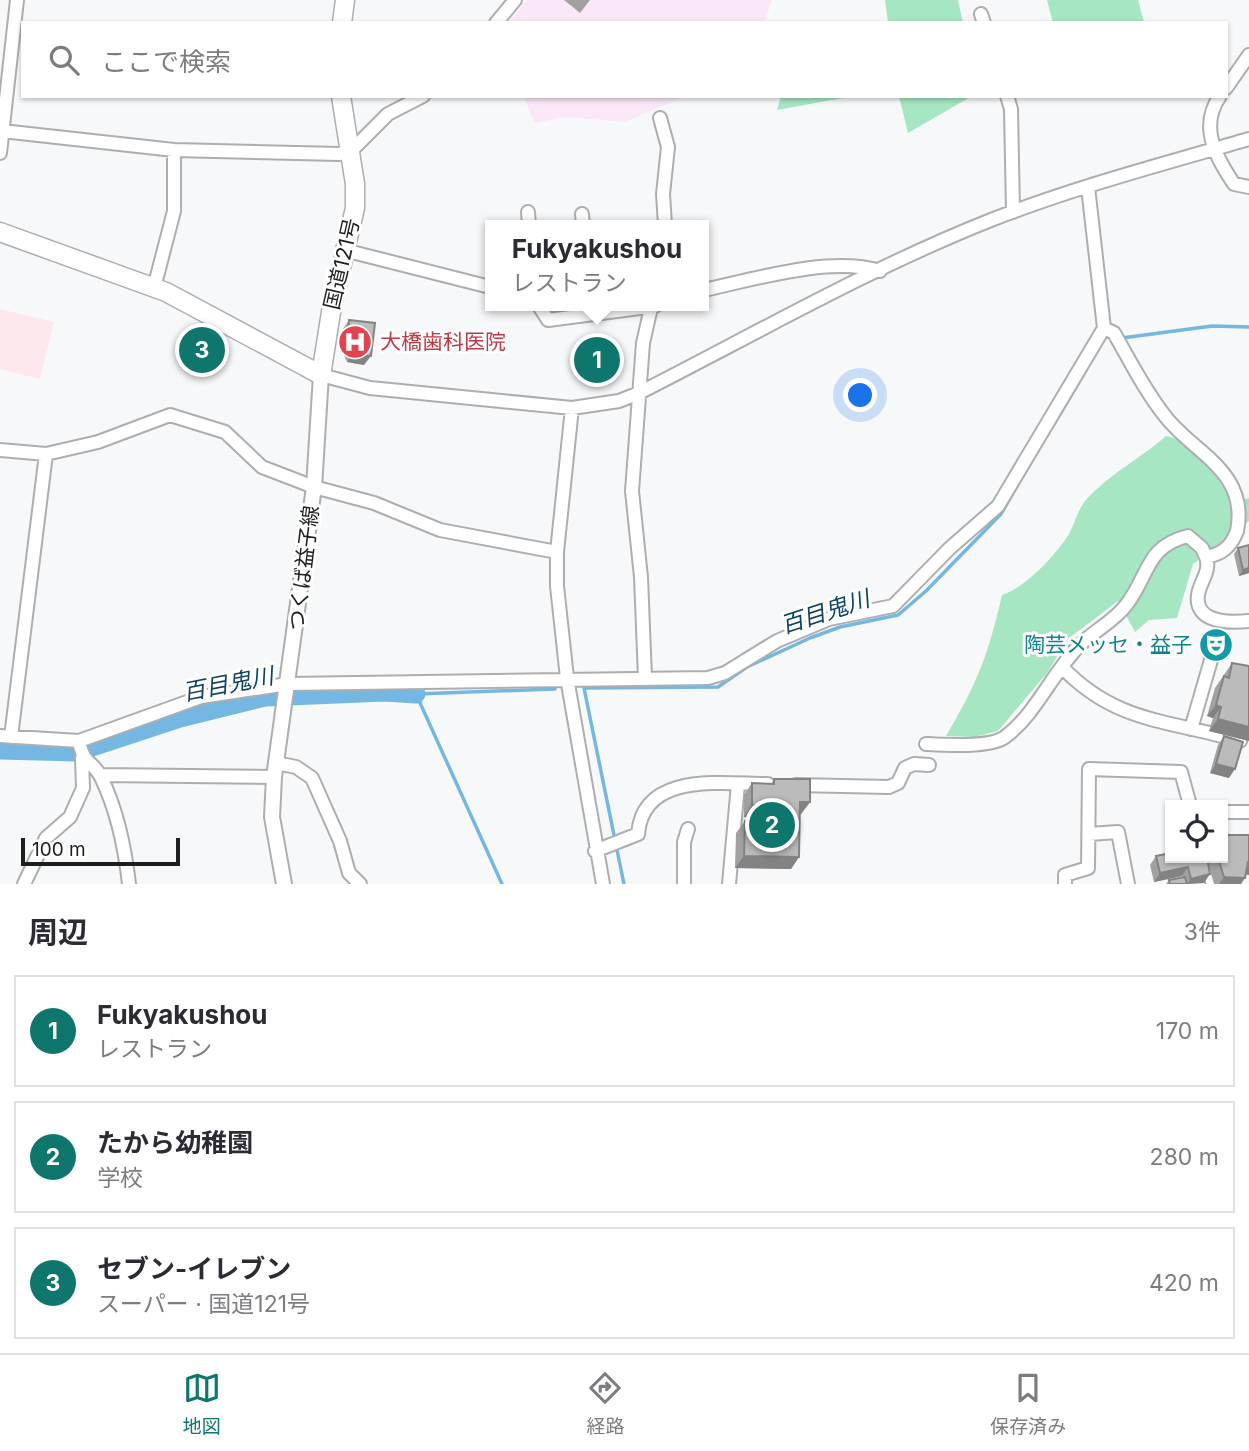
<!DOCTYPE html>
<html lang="ja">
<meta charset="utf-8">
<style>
body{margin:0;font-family:Inter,"Noto Sans JP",sans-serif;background:#f7f7f7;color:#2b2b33}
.controls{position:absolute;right:21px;bottom:21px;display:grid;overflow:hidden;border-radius:0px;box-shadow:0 2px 5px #0004}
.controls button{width:63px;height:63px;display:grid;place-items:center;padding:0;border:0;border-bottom:2px solid #e1e1e2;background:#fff;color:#2b2b33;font:35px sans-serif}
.scale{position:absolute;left:21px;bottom:18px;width:159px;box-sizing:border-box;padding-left:7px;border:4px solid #1d1e1e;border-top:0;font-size:19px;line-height:24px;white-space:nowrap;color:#1d1e1e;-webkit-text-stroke:5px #fff;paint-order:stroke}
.you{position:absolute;left:861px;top:396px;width:24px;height:24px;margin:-18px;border:5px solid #fff;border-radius:50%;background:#1a73e8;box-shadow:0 0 0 10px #1a73e833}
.badge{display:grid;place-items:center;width:46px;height:46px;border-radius:50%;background:#0f766e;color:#fff;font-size:23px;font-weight:700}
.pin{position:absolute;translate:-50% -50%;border:4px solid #fff;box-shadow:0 2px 7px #0006}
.popup{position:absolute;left:485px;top:220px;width:224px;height:91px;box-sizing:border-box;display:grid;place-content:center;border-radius:0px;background:#fff;filter:drop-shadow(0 2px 5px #0005);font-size:23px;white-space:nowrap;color:#7c7c81}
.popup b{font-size:26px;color:#2b2b33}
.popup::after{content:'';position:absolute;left:50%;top:100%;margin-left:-14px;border:14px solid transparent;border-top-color:#fff}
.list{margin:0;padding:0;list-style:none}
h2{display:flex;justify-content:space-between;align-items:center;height:91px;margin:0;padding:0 28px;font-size:30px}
h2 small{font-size:23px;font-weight:400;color:#7c7c81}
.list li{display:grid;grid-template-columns:46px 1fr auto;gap:21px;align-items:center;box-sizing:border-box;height:112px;margin:0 14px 14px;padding:0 14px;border:2px solid #e1e1e2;border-radius:0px}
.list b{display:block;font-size:26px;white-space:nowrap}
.list p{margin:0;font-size:23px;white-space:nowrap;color:#7c7c81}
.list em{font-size:23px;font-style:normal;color:#7c7c81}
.icon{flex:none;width:38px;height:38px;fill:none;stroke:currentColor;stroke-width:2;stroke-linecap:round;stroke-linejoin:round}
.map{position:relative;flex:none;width:1249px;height:884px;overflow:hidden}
.search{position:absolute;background:#fff;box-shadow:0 2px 5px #0004;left:21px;right:21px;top:21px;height:77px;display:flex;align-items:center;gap:18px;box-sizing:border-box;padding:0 24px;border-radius:0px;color:#7c7c81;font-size:26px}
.sheet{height:469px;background:#fff}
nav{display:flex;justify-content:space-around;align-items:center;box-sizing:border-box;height:98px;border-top:2px solid #e1e1e2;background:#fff;font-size:19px;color:#7c7c81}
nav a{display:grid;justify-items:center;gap:4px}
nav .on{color:#0f766e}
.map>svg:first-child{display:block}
</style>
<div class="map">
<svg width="1249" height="884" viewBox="0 0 1249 884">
<rect width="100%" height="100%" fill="#f7f8fa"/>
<!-- commercial -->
<path fill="#fde8ee" d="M0,309L54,322L40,379L0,369Z"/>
<!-- education -->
<path fill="#fae8f9" d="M527,0H772L764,23H508Z
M524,96H687L624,122L566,117L534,123Z"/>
<!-- green -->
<path fill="#a6e6c2" d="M885,0H958L963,23H888Z
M1047,0H1138L1144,23H1053Z
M781,96H854L777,110Z
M899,96H972L908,133Z
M1166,436L1200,444L1236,502L1249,498V521L1193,564L1177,618L1149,620L1135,632L1118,601L1068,639L1047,673L998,731L974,737L946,736C978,682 988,655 1002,595C1026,587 1056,555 1069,534C1075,523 1078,509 1086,500C1109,474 1140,459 1166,436Z"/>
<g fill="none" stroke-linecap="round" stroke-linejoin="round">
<!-- stream -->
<path stroke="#74b7e2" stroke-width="3.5" d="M1122,338L1212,326L1249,327
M1054,424L1086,370
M502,884L416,694L555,689
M624,884L584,688L718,687L747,667L810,638L840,627L898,615L926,591L1001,514L1018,484"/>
<!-- river -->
<path stroke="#74b7e2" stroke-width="19" d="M0,750L77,752L180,718L265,697L385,692L416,694"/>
<!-- minor casing -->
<g stroke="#adaeaf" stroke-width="16">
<path id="minor" d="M981,14L984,23
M496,23L515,0
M1226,88L1249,55
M1007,96L1011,109L1013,212
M1220,96C1199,126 1215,156 1234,184L1249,187
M660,118L668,147L663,194L665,225
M2,131L174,150L339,154L350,152L388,114L423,96
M0,153L17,0
M528,212L529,225
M582,214L583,225
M344,250L490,287
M154,288L174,211V150
M704,290C755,279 830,256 880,271
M539,306L548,320L655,306
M321,375L370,388L572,408L619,401L639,393C755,334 870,268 991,220C1075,187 1163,164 1249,139
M572,408L557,552V586L567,678L603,884
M0,450L46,454L98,442L170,415L225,432L262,467L314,487L374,503L440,530L557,552
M1206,557C1211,572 1200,581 1198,595C1194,623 1230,623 1249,621
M1062,667C1116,724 1171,720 1240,741
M645,678L641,577L632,491L643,343L651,308
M1191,729L1211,660
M0,736L79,741L201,697L288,684L708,678L725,673L777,641L829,619L893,606L950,548L998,506L1104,328L1088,187
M11,737L46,454
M79,741C84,767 93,760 101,777C117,810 125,848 129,884
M926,744C944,745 990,748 1005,737C1036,714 1052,673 1079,646C1094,630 1114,622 1127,604C1149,575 1146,546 1188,536L1202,548L1206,557C1222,554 1231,547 1237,531C1249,471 1193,453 1165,416C1145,391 1130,361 1114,333L1104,328
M276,763L296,767L312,778L340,841L349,873L360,884
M100,775L274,777
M796,785L889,787L898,783L905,768L914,764L929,765
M1223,812H1249
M1089,834L1118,832L1128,884
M595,851L638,834C643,771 723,784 768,784
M1205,858L1213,884
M24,884L46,838L70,817L83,788L82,758
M684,884V842L688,829
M729,884L738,784
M1065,884V875L1088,868L1089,769L1181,772L1190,805"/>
</g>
<!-- major casing -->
<g stroke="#adaeaf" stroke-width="18">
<path id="major" d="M284,884L272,817L274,777L314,487L321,375"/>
</g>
<!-- highway casing -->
<g stroke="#adaeaf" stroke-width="21">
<path id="highway" d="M342,23L345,0
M0,232L166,292L321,375L332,306L355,208V184L341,96"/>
</g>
<!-- minor -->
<use href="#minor" stroke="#fff" stroke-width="12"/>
<!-- major -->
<use href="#major" stroke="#fff" stroke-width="14"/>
<!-- highway -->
<use href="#highway" stroke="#fff" stroke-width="18"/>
</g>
<!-- wall -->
<path fill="#a2a1a1" d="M564,0H590L580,13Z
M349,320L364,365L347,362L342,351L343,329Z
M1249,545V573L1239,576L1234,554L1238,548Z
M1232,663L1249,666V741L1209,731L1213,718L1207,716L1215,688Z
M1224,736L1229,778L1210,773L1218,745Z
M774,779L810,802L801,814H800L799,857L791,869L735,868L736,833L745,821H752V817H744V795L752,783L771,784Z
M1249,835V875L1246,874L1241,884H1214L1209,867L1204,883L1166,884L1169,880L1182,878V876L1154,882L1150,865L1156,856L1170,858H1223Z"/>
<!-- shaded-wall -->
<path fill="#848383" d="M353,354L371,356L364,365L347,362Z
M1249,568V573L1239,576L1243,570Z
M1216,705L1221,707L1213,718L1207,716Z
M1218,719L1249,727V741L1209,731Z
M1216,764L1235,769L1229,778L1210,773Z
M800,802H810L801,814H792Z
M752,805L760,806L752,817H744Z
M744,856L799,857L791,869L735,868Z
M1248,862H1249V875L1240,873Z
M1188,867L1182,876L1154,882L1160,873Z
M1210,874L1204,883L1187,884L1191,879Z
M1224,877L1245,878L1241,884H1219Z"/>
<!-- building -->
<path fill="#bcbbbb" stroke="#848383" stroke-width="2" d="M349,320L375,323L371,356L353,354L348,342Z
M1249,545V568L1243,570L1238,548Z
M1232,663L1249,666V727L1218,719L1221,707L1216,705L1224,676L1229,678Z
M1224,736L1243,742L1235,769L1216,764Z
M774,779H810V802H800L799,857L744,856L745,821H760V806L752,805V783L774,784Z
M1223,835H1249V862H1248L1245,878L1224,877L1218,858H1223Z
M1170,853V858H1207L1210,874L1191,879L1188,867L1160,873L1156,856Z
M1185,877L1187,884H1170L1169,880Z"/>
<!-- icons -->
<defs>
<g id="hospital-disc" transform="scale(1.75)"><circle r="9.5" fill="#e0444e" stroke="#fff"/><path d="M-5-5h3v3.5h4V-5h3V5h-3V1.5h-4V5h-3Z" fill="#fff"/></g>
<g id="theatre-disc" transform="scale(1.75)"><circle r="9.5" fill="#0f9aa8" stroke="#fff"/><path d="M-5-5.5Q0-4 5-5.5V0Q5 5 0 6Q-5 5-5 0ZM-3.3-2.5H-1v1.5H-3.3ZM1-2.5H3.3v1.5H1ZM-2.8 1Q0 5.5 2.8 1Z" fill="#fff"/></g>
</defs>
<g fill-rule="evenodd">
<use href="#hospital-disc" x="355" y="342"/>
<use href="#theatre-disc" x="1216" y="645"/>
</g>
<g text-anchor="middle" stroke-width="6" stroke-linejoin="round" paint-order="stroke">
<!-- street labels -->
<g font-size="21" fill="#1d1e1e" stroke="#fff">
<text transform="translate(342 264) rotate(-77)" y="7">国道121号</text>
<text transform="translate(304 568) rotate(-83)" y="7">つくば益子線</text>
</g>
<!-- health labels -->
<g font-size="21" fill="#be3a42" stroke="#fff" text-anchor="start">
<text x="380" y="349">大橋歯科医院</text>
</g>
<!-- culture labels -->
<g font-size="21" fill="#0d838f" stroke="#fff" text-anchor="end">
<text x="1192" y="652">陶芸メッセ・益子</text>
</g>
<!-- water labels -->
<g font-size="23" font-style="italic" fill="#0e4461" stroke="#fff">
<text transform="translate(825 612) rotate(-18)" y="8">百目鬼川</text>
<text transform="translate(228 684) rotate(-11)" y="8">百目鬼川</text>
</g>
</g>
</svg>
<div class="controls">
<button><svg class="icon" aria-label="locate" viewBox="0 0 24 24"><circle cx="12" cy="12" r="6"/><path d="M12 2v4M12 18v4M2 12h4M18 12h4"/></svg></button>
</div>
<div class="scale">100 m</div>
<div class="you"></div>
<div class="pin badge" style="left:597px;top:360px">1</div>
<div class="popup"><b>Fukyakushou</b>レストラン</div>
<div class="pin badge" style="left:772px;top:825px">2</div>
<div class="pin badge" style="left:202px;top:350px">3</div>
<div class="search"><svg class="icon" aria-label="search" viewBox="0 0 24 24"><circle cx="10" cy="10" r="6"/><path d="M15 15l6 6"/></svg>ここで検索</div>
</div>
<section class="sheet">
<h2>周辺<small>3件</small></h2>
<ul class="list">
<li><span class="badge">1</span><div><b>Fukyakushou</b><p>レストラン</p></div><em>170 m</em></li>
<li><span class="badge">2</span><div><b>たから幼稚園</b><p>学校</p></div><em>280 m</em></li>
<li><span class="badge">3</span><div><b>セブン-イレブン</b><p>スーパー · 国道121号</p></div><em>420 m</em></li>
</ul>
</section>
<nav>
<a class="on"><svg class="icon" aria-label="map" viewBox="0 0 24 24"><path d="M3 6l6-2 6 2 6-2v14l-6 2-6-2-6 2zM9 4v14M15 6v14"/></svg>地図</a>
<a><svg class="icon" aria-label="directions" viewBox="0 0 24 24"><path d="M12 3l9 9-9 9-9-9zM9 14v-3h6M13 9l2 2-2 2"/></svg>経路</a>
<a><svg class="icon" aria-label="saved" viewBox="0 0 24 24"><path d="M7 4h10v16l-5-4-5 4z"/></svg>保存済み</a>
</nav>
